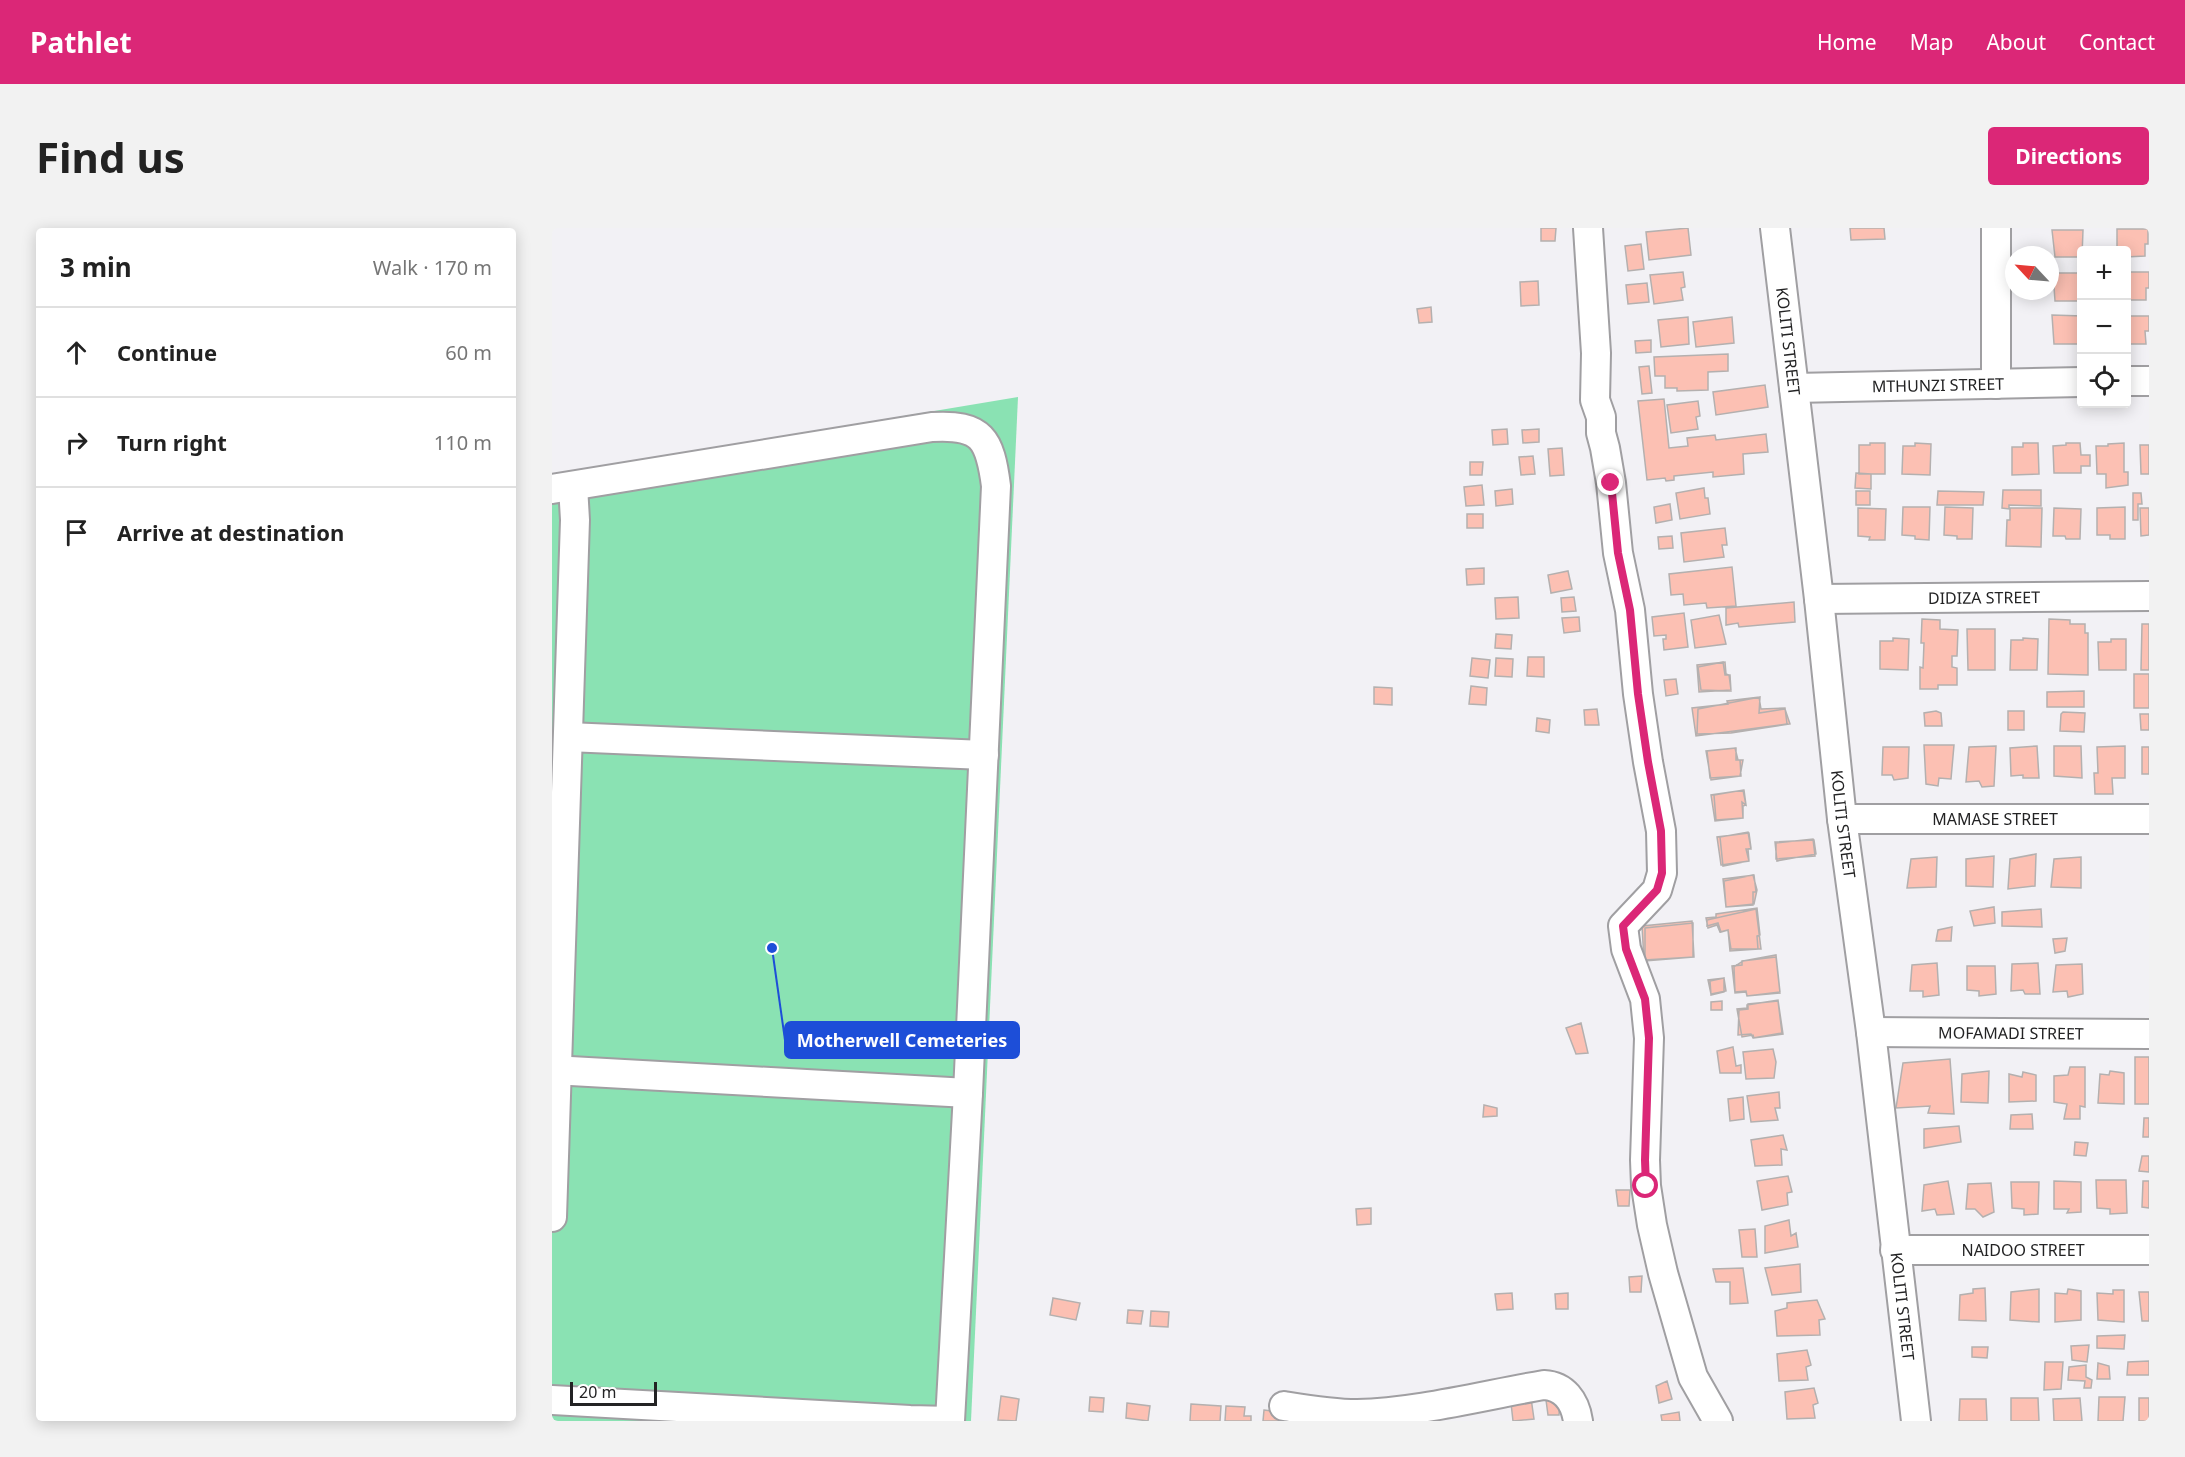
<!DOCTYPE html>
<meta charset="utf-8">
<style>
body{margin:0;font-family:"Noto Sans",sans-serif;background:#f2f2f2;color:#222}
.controls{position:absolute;right:18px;top:18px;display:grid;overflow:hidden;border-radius:6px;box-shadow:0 3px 15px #0003}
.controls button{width:54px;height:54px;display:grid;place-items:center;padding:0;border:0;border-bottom:2px solid #e0e0e0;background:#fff;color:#222;font:30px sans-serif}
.compass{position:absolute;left:1453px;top:18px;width:54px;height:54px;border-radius:50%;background:#fff;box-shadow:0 3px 15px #0003;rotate:296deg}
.scale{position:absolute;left:18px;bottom:15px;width:87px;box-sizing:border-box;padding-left:6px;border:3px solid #232324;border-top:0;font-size:16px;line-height:21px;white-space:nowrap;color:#232324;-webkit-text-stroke:4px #fff;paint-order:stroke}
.stop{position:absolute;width:18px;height:18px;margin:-14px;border:4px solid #db2777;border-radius:50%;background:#fff}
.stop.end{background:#db2777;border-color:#fff;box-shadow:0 2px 6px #0008}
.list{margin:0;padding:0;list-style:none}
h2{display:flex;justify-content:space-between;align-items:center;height:78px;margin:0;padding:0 24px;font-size:26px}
h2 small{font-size:20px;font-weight:400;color:#767676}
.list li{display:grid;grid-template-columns:39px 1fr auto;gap:18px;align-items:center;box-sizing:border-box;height:90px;padding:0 24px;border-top:2px solid #e0e0e0}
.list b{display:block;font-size:22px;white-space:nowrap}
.list em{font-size:20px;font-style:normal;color:#767676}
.icon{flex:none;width:33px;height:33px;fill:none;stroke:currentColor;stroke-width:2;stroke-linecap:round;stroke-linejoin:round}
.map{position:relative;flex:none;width:1597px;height:1193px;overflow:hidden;border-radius:6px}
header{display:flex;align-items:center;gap:36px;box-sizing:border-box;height:84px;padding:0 30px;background:#db2777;color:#fff}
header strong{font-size:28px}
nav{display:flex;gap:33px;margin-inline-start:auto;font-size:21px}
.intro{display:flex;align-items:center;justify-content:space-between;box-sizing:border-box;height:144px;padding:0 36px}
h1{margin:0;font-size:42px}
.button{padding:15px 27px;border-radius:6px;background:#db2777;color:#fff;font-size:21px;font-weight:700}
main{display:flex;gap:36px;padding:0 36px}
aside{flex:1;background:#fff;border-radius:6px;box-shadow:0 3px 15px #0003}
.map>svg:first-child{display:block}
</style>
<header>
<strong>Pathlet</strong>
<nav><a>Home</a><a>Map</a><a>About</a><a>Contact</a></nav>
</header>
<div class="intro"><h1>Find us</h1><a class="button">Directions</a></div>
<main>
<aside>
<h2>3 min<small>Walk · 170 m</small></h2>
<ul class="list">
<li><svg class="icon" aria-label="ahead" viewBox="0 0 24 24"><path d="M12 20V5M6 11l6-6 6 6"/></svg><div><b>Continue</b></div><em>60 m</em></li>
<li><svg class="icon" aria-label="right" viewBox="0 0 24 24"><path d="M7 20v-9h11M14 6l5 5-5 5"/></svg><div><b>Turn right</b></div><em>110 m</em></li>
<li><svg class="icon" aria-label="arrive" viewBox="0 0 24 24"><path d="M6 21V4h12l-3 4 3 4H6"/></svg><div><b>Arrive at destination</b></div></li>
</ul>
</aside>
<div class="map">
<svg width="1597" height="1193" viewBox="0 0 1597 1193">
<rect width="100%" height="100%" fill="#f2f1f5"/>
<!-- green -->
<path fill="#8ae2b3" d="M466,169L419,1193H0V247Z"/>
<!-- building -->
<path fill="#fcc0b3" stroke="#b4b0af" stroke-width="1.5" d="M989,0H1004L1003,13H989Z
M1136,0L1139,27L1097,32L1094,4Z
M1298,0H1332L1333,11L1299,12Z
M1565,1H1596V16H1593V28L1574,29V22H1565Z
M1500,2H1531L1530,29H1503Z
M1089,16L1092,41L1076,43L1073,18Z
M1131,44L1133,59L1129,60L1131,72L1102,76L1098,47Z
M1574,44H1597V60H1594V72H1574Z
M1501,45H1530V73H1503Z
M986,53L987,77L969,78L968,54Z
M1095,55L1097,74L1076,76L1074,57Z
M879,79L880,94L867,95L865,81Z
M1500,87L1530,88V116H1502Z
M1574,88H1597V103H1593L1594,116H1574Z
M1136,89L1137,116L1109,119L1106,92Z
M1180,89L1182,115L1144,119L1141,94Z
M1099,112V124L1084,125L1083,113Z
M1176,126V143L1156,144V162L1125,163V160H1113V148H1103L1102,129Z
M1097,138L1100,165L1090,166L1087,139Z
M1213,157L1216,179L1164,187L1161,164Z
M1112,171L1117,220L1136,218L1135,210L1163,207L1164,212L1214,206L1216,224L1191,226L1192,246L1161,249V244L1122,248V252L1114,253L1113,250L1095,252L1086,173Z
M1146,173L1148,188L1144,189L1146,201L1119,205L1115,177Z
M955,201L956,216L941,217L940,202Z
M987,201V214L971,215L970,202Z
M1318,215H1333V246H1307V217H1318Z
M1363,215L1379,216L1378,247L1350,246L1351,218H1363Z
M1471,215H1486L1487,246L1460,247V219H1471Z
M1514,215H1528L1529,227H1538V238H1529V245H1502L1501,218L1514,217Z
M1572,215V244H1576V257L1554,260V246H1545L1544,218H1556V216Z
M1588,217H1597V246H1589Z
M1010,220L1012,247L998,248L996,221Z
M981,228L983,246L969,247L967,229Z
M918,234H931L930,247H918Z
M1304,245L1319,246V261L1303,260Z
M930,257L932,277L914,278L912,259Z
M1152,260L1153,270H1156L1158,286L1128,291L1124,265Z
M960,261L961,276L944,278L943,263Z
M1451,262H1489V278L1457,277V281L1450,280Z
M1304,263H1318V277H1304Z
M1386,263L1432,264L1431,277H1385Z
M1581,265H1589L1590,276H1586V292H1581Z
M1118,276L1120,292L1104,295L1102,279Z
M1351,279H1378L1377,312L1363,311V308L1350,307Z
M1393,279L1421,280L1420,311H1405V308L1392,307Z
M1573,279V311H1558V307H1545V280Z
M1306,280L1334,281L1333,312H1317L1318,309L1306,308Z
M1458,280H1490L1489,319L1454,318L1455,292H1458Z
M1502,280L1529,281L1528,311H1514L1513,308H1501Z
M1588,280H1597V307L1589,308Z
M915,286H931V300H915Z
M1173,300L1175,317H1170L1172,329L1132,334L1129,305Z
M1120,308L1121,320L1107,321L1106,309Z
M1180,339L1184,378L1155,380L1154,375L1132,377L1131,366L1119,367L1117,346Z
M932,340V356L915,357L914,341Z
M1016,343L1020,361L999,365L996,347Z
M966,369L967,390L944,391L943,370Z
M1022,369L1024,383L1010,384L1009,370Z
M1242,374L1243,394L1187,399L1186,395L1174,397V380Z
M1132,385L1136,419L1112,422L1111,411H1114V407L1102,408L1100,389Z
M1167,387L1174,416L1143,420L1139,392Z
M1027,389L1028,403L1012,405L1010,390Z
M1370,391L1388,392V401L1406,402L1405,428H1400V439L1405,440V457H1386V461H1368V439L1371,440L1372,415H1369Z
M1497,391L1518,392V396H1533V405H1536V447L1496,446Z
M1590,396H1597V442H1589Z
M1415,401H1443V442H1416Z
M944,406L960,407L959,421L943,420Z
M1341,410L1357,411L1356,442L1328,441V413H1341Z
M1471,410L1486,411L1485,442H1458L1459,412H1471Z
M1559,411H1574V442H1547L1546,414H1559Z
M976,429H992V449L975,448Z
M920,430L938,432L936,450L918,448Z
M944,430L961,431L960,449L943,448Z
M1171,434L1173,447H1178L1179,463L1149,462L1146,439Z
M1173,434L1174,446L1177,447L1179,462L1147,464L1145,437Z
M1582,446H1597V480H1582Z
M1124,451L1126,466L1114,468L1112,452Z
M919,458L935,460L934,477L917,476Z
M822,459L840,460V477L822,476Z
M1532,463V479H1495V464Z
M1207,469L1209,481L1233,480L1235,496L1144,508L1140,480L1176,476L1175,473Z
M1208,469L1207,485L1233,481L1238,496L1179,505L1145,506L1146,481Z
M1045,481L1047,497H1033L1032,482Z
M1384,483L1389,485L1390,498H1373L1372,485Z
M1456,483H1472V502H1456Z
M1511,484L1533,485L1532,504L1508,503L1509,486Z
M1588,486H1597V502H1589Z
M985,490L998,492L997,505L984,503Z
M1372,517H1402L1399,551L1387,550L1386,558L1374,556Z
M1444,518L1442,558L1430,559L1427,553L1414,554L1417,519Z
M1485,518L1487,550H1471V547L1459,548L1458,520Z
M1502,518H1529L1530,550L1502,548Z
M1573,518V550H1560L1561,566H1543L1542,545H1546L1545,519Z
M1331,519H1357L1356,550L1342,552L1340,547H1330Z
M1590,519H1597V546H1590Z
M1183,520L1186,532H1191L1188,548L1159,552L1154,523Z
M1184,520V532H1188L1189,548L1158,550L1155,523Z
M1191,562L1194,577L1190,574L1191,590L1164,592L1162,567Z
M1192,562L1194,577L1191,578V590L1163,593L1159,567Z
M1196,604L1199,621H1194L1197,633L1171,638L1168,609Z
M1197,605L1199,620L1196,621L1197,633L1169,637L1165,609Z
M1261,611L1263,628L1224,631V615Z
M1262,612L1264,626L1225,633L1223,614Z
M1484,626L1483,658L1456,661L1458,631Z
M1442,628L1441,659L1414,658V631Z
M1385,629L1384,659L1355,660L1359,631Z
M1529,629V660L1499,659L1502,631Z
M1201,647L1205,662L1202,676L1174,679L1172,653Z
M1202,647L1204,664H1201V677L1174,679L1171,651Z
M1442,679L1443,695L1422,698L1418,683Z
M1205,680L1208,707L1205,708L1206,721L1178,723L1176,702L1168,704L1165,697L1156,700L1154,690L1164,689V686Z
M1204,681L1209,721H1179L1176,702L1169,704L1166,695L1155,698V692Z
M1489,681L1490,699L1450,698V684Z
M1140,693L1142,729L1092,732L1090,698Z
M1141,695V729L1093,733V700Z
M1400,699L1399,713H1384L1386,702Z
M1515,710L1513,723L1503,725L1501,711Z
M1224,727L1228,764L1195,768L1194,763L1183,764L1182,739L1191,733Z
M1224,729L1228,765L1195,768L1194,764L1183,765L1180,738L1190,737V733Z
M1385,735L1387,767L1371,769V763H1358L1360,737Z
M1486,735L1488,766H1473L1471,762L1459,763L1460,736Z
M1530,736L1531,766L1516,769L1515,763L1501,764L1504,737Z
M1415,738H1443L1444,766L1427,768V763L1415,762Z
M1172,750V764L1159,767L1158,753Z
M1172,750L1174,763L1159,766L1156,752Z
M1226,772L1231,806L1202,810L1201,807L1190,809L1185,781L1195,780V777Z
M1170,773V782H1159V774Z
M1226,773L1230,805L1201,810L1199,806L1186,807L1187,782L1196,781V776Z
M1029,795L1036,825L1024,826L1014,800Z
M1181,819L1184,838L1189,837V845H1168L1165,823Z
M1221,821L1224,834L1222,850L1194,851L1191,824Z
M1583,829H1597V876H1583Z
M1398,831L1402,886L1376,885L1378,878L1344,880L1351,835Z
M1518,839H1533V879L1528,878V891H1512L1515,876L1502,874V848L1516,847Z
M1437,843L1436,875L1409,874L1410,846Z
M1558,843L1572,845V876L1546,875L1548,846L1557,847Z
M1471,844L1484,847V873L1457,874V846L1470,849Z
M1227,864L1228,880H1223L1226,892L1199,894L1195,868Z
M1191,869L1192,891L1178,893L1176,871Z
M932,877L945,880V888L931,889Z
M1480,886L1481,901H1458L1459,887Z
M1592,890H1597V909H1591Z
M1407,898L1409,914L1372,920V901Z
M1231,907L1235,922L1229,921L1230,937L1203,938L1199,912Z
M1523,914L1536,915L1534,928L1522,927Z
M1590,928H1597V944L1587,943Z
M1236,948L1240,964L1235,965L1236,977L1210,982L1205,953Z
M1544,952H1574L1575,985L1558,986V981L1545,980Z
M1396,953L1402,986L1385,987L1383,981L1370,983L1372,957Z
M1502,953L1529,954V984L1515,985L1517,981H1502Z
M1591,953H1597V980L1590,979Z
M1459,954H1487L1486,986L1472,987V981L1460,980Z
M1439,955L1442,984L1431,989L1423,981H1414L1416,956Z
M1064,962H1078L1077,978H1066Z
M819,980V996L805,997L804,981Z
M1237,992L1239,1008L1244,1005L1246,1019L1213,1025V998Z
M1203,1001L1205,1029H1190L1187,1002Z
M1248,1036L1249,1064L1220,1067L1213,1040Z
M1191,1040L1196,1075L1178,1076V1054H1164L1161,1041Z
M1090,1048L1089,1064H1078L1077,1049Z
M1433,1060L1434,1093L1407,1092L1408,1067L1421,1065V1061Z
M1487,1061V1094L1458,1092L1459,1064Z
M1516,1061L1529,1063V1092L1503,1094V1065L1515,1066Z
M1561,1062H1572V1094L1546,1092L1545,1065L1561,1066Z
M1587,1064H1597V1093H1590Z
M960,1065L961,1081L945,1082L943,1066Z
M1016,1065V1081H1004L1003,1066Z
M501,1070L528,1075L524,1092L498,1087Z
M1265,1072L1273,1091L1267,1092L1268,1107L1225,1108L1223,1083L1235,1080V1075Z
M576,1082L591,1083L589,1096L575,1095Z
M599,1083L617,1084L616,1099L598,1098Z
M1573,1107L1572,1121L1545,1120V1108Z
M1537,1117L1535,1134L1520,1132L1519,1118Z
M1420,1119H1436L1435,1130L1420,1129Z
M1255,1122L1259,1137L1254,1139L1256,1152L1227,1153L1225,1126Z
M1597,1133V1147H1575L1576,1134Z
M1493,1134H1511L1509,1161L1492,1162Z
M1546,1135L1557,1138L1558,1151H1545Z
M1534,1137V1149L1540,1152L1539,1160H1532L1533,1153L1516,1152L1517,1139Z
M1115,1153L1120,1171L1107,1175L1104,1158Z
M1262,1160L1266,1175L1261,1177L1263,1190L1235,1191L1233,1164Z
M449,1168L467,1171L464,1193L446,1192Z
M538,1169L552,1170L551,1184L537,1183Z
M1547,1169H1573L1571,1193H1546Z
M979,1170L982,1191L961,1193L959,1175Z
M1459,1170H1486L1487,1193H1459Z
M1528,1170L1530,1193H1502L1501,1171Z
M1587,1170H1597V1193H1587Z
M1008,1171L1007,1187H996L994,1172Z
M1408,1171H1434L1435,1193H1407Z
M575,1175L598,1178L596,1193L574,1190Z
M639,1176L669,1178L668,1193H638Z
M674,1178L693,1179L692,1188H699V1193H673Z
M712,1182L729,1184L727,1193H711Z
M1127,1184L1128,1193H1110L1109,1187Z"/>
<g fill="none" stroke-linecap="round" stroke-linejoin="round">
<!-- minor casing -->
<g stroke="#a09fa2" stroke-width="32">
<g id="minor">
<path d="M1036,0L1044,125L1043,172L1049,189V205L1053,220L1059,255L1066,325L1078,382L1086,466L1096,534L1109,603L1110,645L1105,662L1071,698L1074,721L1093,771L1097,810L1093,932L1094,958L1100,997L1111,1045L1141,1149L1166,1193"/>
<path id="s1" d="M1223,0L1267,371L1290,591L1319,804L1364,1193"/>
<path d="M1574,153H1597"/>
<path d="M1444,156V0"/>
<path id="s2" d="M1242,160L1530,154"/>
<path d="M0,261L380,199C430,196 438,211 444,258L416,865L398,1193L358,1192L0,1172"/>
<path id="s3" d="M1267,371L1597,368"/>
<path d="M16,509L432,527"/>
<path id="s4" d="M1290,591H1597"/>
<path id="s5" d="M1319,804L1597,806"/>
<path d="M0,842L416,865"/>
<path d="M0,989L23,292L21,258"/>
<path id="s6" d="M1343,1022H1597"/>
<path d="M732,1178C757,1182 781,1186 805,1186C864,1185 933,1167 992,1157C1012,1158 1023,1173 1026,1193"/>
</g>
</g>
<!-- minor -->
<use href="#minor" stroke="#fff" stroke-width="28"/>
</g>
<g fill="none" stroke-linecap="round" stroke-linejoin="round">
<!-- route -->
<path stroke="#db2777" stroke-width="8" d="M1059,255L1066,325L1078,382L1086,466L1096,534L1109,603L1110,645L1105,662L1071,698L1074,721L1093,771L1097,810L1093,932L1094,958"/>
</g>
<g text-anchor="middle" stroke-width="4.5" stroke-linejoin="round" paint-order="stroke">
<!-- street labels -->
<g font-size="16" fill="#232324" stroke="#fff">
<text dy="6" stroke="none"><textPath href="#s1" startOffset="114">KOLITI STREET</textPath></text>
<text dy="6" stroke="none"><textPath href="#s2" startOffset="144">MTHUNZI STREET</textPath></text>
<text dy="6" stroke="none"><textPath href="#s3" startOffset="165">DIDIZA STREET</textPath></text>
<text dy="6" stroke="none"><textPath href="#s4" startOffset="153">MAMASE STREET</textPath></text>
<text dy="6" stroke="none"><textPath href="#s1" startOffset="600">KOLITI STREET</textPath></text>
<text dy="6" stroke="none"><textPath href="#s5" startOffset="140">MOFAMADI STREET</textPath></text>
<text dy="6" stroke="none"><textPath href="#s6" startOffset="128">NAIDOO STREET</textPath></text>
<text dy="6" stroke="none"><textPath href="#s1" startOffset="1086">KOLITI STREET</textPath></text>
</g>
</g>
<!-- callouts -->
<path fill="none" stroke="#1d4ed8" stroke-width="2" d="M220 720L233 812"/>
<circle fill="#1d4ed8" stroke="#fff" stroke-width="2" cx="220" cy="720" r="6"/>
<rect fill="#1d4ed8" stroke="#1d4ed8" stroke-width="2" x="233" y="794" width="234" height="36" rx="6"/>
<g font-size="18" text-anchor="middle" font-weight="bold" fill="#fff">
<text x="350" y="819">Motherwell Cemeteries</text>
</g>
</svg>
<div class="controls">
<button>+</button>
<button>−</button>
<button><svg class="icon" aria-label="locate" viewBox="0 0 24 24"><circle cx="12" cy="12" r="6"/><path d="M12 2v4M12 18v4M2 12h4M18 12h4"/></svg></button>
</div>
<svg class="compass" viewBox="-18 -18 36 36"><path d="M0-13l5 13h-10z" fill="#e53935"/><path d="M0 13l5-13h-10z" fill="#767676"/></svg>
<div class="scale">20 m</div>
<div class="stop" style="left:1094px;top:958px"></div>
<div class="stop end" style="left:1059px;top:255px"></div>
</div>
</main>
